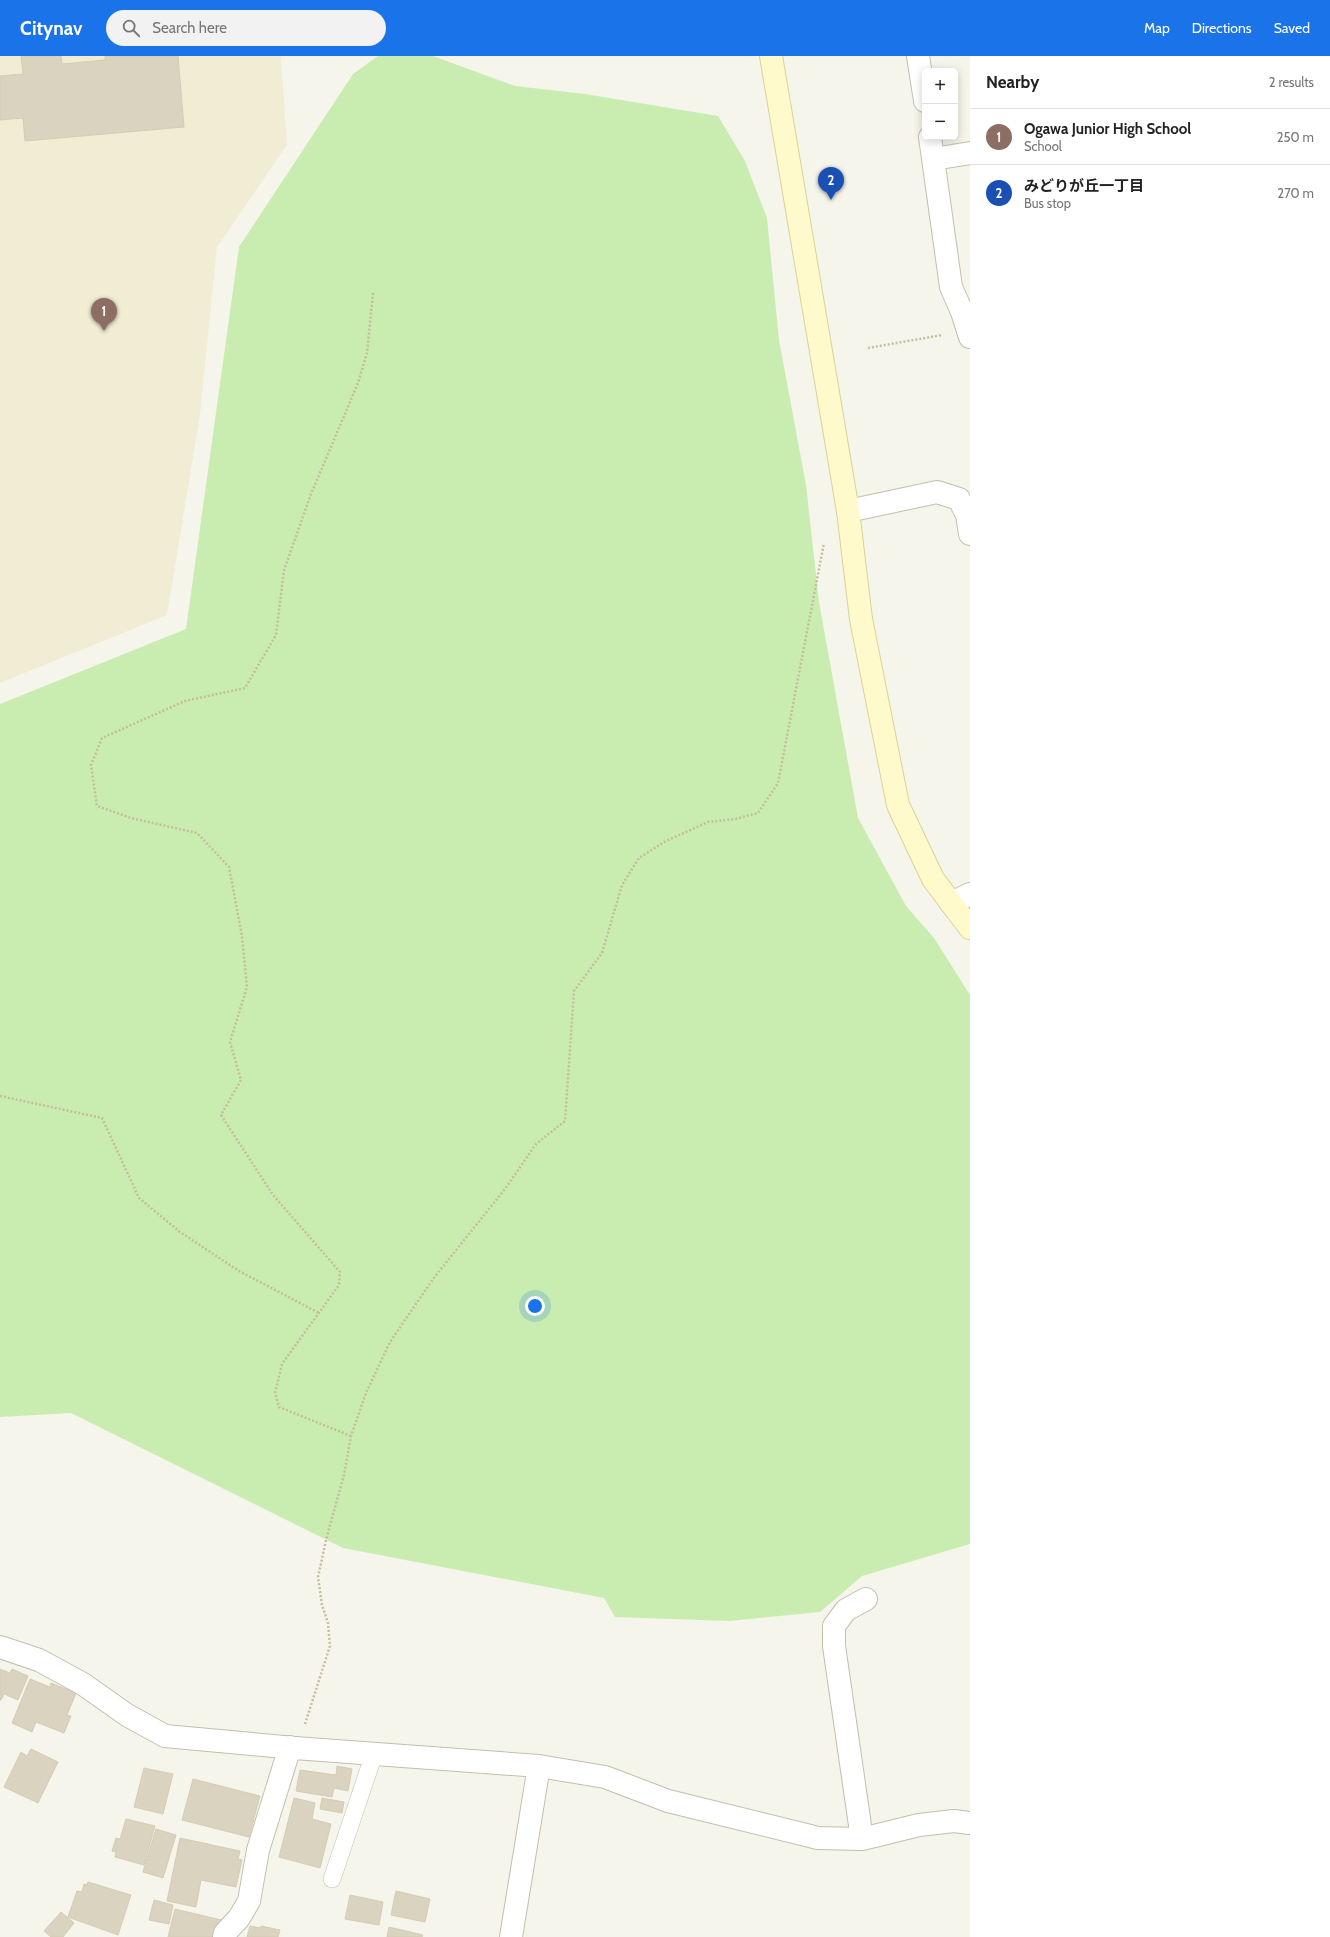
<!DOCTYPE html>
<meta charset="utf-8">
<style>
body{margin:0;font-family:Cabin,"Noto Sans JP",sans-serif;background:#f2f2f2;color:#222}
.controls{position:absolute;right:12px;top:12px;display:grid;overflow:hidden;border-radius:6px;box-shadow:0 2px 10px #0003}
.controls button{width:36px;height:36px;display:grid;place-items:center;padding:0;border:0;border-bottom:1px solid #e0e0e0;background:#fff;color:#222;font:20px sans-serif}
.you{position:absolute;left:535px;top:1250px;width:14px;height:14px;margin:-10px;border:3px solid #fff;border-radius:50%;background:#1a73e8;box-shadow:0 0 0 6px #1a73e833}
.badge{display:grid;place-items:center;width:26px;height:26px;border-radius:50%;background:#1a73e8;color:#fff;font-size:13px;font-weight:700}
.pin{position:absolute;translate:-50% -33px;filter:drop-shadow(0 1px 2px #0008)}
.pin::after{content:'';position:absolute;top:21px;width:14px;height:12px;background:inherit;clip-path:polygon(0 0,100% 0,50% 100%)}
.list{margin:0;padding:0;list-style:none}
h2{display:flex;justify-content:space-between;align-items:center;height:52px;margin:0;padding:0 16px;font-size:17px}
h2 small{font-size:13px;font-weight:400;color:#767676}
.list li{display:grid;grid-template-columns:26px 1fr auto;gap:12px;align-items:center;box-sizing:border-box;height:56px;padding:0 16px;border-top:1px solid #e0e0e0}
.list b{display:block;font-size:15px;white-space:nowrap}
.list p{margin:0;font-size:13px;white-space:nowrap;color:#767676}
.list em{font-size:13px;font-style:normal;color:#767676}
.icon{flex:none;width:22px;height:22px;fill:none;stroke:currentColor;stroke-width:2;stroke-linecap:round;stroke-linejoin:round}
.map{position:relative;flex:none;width:970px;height:1881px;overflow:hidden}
header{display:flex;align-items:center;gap:24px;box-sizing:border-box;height:56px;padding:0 20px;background:#1a73e8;color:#fff}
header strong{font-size:19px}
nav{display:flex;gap:22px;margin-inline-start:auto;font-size:14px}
.search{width:280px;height:36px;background:#f2f2f2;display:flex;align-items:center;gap:10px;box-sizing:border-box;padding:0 14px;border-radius:22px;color:#767676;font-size:15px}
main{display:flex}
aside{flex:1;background:#fff}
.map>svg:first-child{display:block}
</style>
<header>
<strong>Citynav</strong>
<div class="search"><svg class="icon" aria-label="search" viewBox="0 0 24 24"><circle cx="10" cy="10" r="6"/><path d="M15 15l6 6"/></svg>Search here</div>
<nav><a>Map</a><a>Directions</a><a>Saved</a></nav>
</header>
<main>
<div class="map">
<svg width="970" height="1881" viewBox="0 0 970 1881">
<rect width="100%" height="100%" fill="#f6f5eb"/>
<!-- education -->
<path fill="#f0edd4" d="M0,0H281L287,89L217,191L200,359L167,559L0,627Z"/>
<!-- green -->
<path fill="#c9edb1" d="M378,0H433L515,30L585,38L718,60L745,105L767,162L779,284L806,429L819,546L858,762L906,850L934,882L970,939V1488L862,1520L820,1556L729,1565L615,1561L604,1542L343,1492L71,1357L0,1361V648L186,573L239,191L353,18Z"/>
<!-- building -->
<path fill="#d9d3bf" stroke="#d5ccb2" d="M21,0H61L62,8L105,4V0H178L184,71L25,85L23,62L0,64V20L23,18Z
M0,1613L10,1617L12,1613L28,1620L18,1644L4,1638L1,1644H0Z
M30,1623L50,1631L51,1627L76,1637L67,1659L71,1660L64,1677L36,1666L32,1676L12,1667Z
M31,1693L58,1706L38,1747L4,1731L21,1696L27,1700Z
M337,1710L352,1713L348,1735L334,1732L332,1741L296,1735L300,1714L336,1719Z
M144,1712L173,1718L163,1758L134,1751Z
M193,1723L260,1740L249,1781L182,1764Z
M294,1742L315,1747L312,1763L331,1768L320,1812L279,1801Z
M322,1742L344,1746L342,1757L320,1753Z
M126,1763L155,1770L144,1809L115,1801L116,1796L112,1795L116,1782L120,1783Z
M156,1773L176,1779L163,1822L143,1816Z
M180,1782L240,1795L238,1803L242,1804L236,1831L201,1824L196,1851L167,1845Z
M88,1826L131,1839L118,1879L68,1861L77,1835L82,1836L84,1828L87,1829Z
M396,1835L430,1843L425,1866L391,1859Z
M350,1839L383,1846L379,1869L345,1863Z
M154,1844L173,1849L169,1868L149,1864Z
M175,1853L221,1864L217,1881H168Z
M61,1856L74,1867L63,1881H51L44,1875Z
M250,1870L260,1872L261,1870L280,1874L278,1881H247Z
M389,1871L423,1879L422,1881H387Z"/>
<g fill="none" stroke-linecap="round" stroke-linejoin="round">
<!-- lane casing -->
<g stroke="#c3bfac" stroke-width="18">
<path id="lane" d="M332,1823L374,1698"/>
</g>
<!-- street casing -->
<g stroke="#c3bfac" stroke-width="24">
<path id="street" d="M918,0L925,45
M930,81L951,231L962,256L970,281
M933,103L970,97
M848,455L937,436L959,443L967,459L970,478
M951,847L970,838
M0,1591L39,1604L83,1628L127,1659L165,1680L295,1692L539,1710L605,1721L668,1745L818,1782L862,1783L919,1769L954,1765L970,1767
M862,1783L834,1590V1570L846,1554L866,1543
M224,1881L225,1877L239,1862L249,1845L258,1794L290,1691
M511,1881L539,1710"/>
</g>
<!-- secondary casing -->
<g stroke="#d9d298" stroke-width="24">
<path id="secondary" d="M771,0L848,455L861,563L898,749L933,823L970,872"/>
</g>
<!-- path -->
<path stroke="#c6bd9c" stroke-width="2.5" stroke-dasharray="2 2" stroke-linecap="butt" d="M868,292L942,279
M0,1040L102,1062L139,1142L180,1176L239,1215L319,1257
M351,1380L279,1351L275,1337L282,1308L339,1229L340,1216L273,1139L221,1059L241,1024L230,986L247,931L242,880L229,811L197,777L131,762L97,750L91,709L102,682L185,645L245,632L276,579L284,514L311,438L358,327L367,297L373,237
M305,1668L330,1590L328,1567L322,1549L318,1521L327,1480L344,1419L351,1380L366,1337L390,1286L433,1223L505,1133L536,1088L565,1065L574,935L602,897L622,829L639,802L664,786L708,766L735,763L758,757L778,727L824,487"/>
<!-- lane -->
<use href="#lane" stroke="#fff" stroke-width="17"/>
<!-- street -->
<use href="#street" stroke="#fff" stroke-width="22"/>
<!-- secondary -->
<use href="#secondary" stroke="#fffacc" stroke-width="22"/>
</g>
</svg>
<div class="controls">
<button>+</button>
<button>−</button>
</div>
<div class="you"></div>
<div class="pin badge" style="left:104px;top:275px;background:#8d6e63">1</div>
<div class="pin badge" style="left:831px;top:144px;background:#1a4fb4">2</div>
</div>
<aside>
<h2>Nearby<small>2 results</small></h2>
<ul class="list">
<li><span class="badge" style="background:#8d6e63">1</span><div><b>Ogawa Junior High School</b><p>School</p></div><em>250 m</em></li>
<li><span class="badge" style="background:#1a4fb4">2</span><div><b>みどりが丘一丁目</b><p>Bus stop</p></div><em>270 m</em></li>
</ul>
</aside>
</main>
